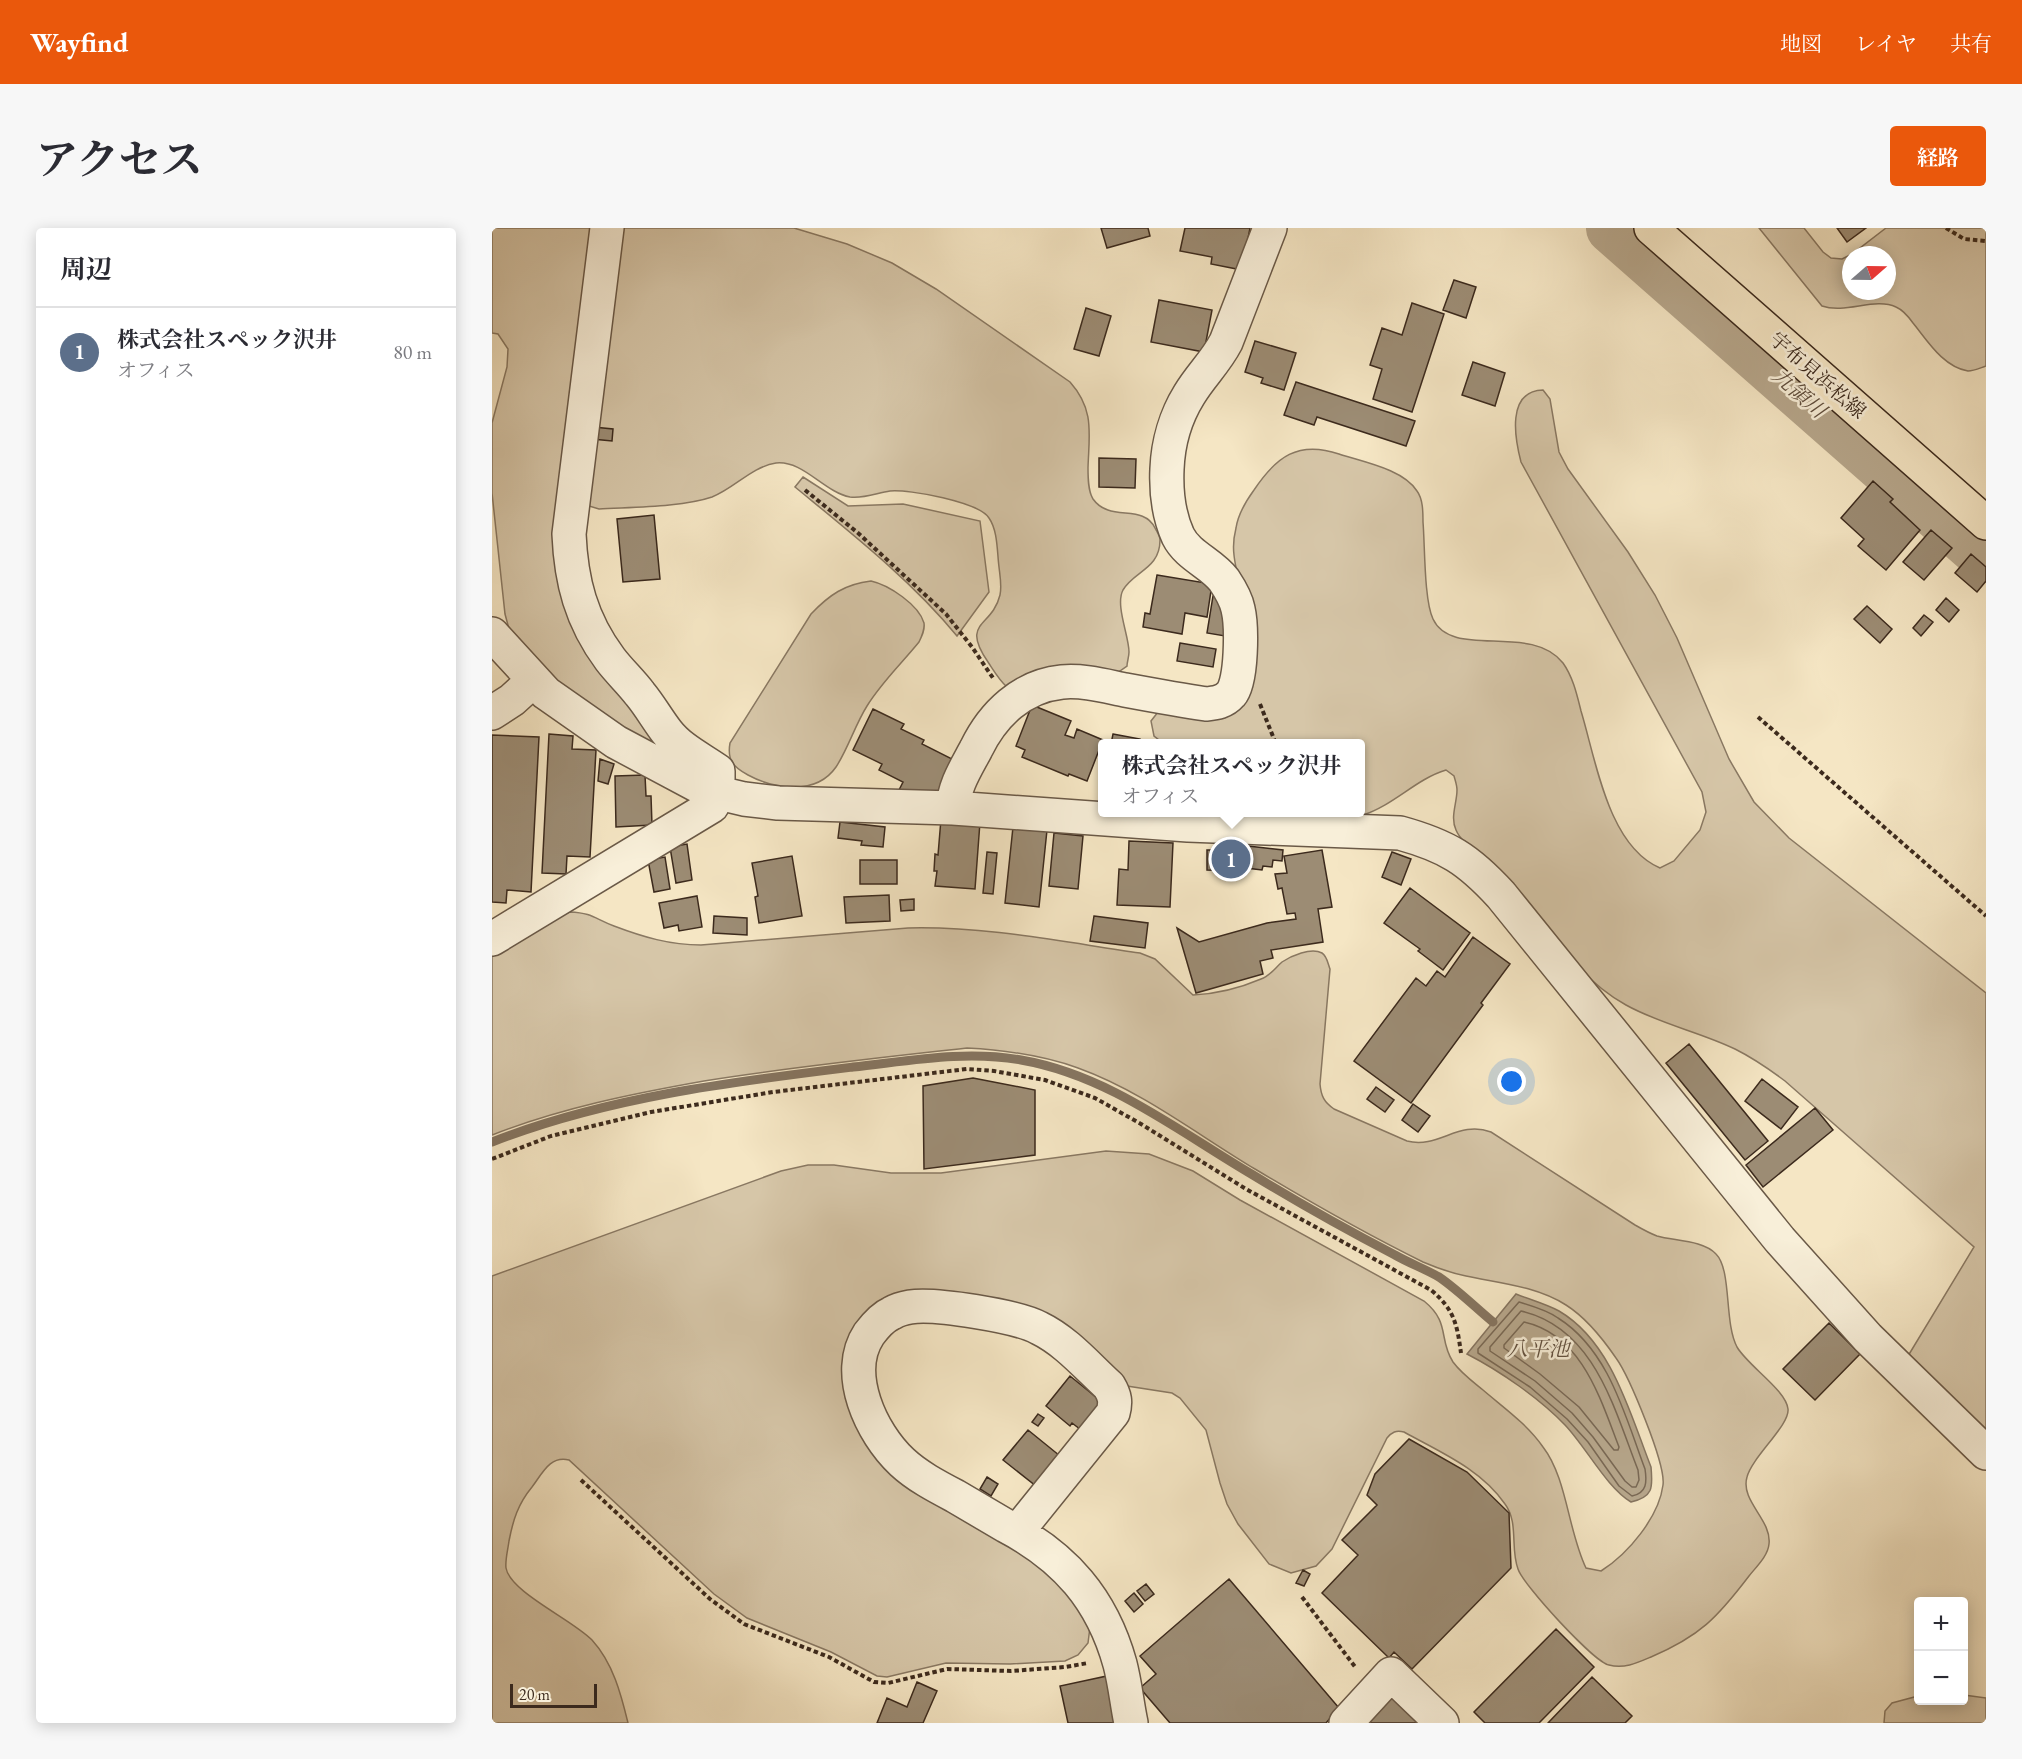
<!DOCTYPE html>
<html lang="ja">
<meta charset="utf-8">
<style>
body{margin:0;font-family:"EB Garamond","Noto Serif JP",serif;background:#f7f7f7;color:#2b2b33}
.controls{position:absolute;right:18px;bottom:18px;display:grid;overflow:hidden;border-radius:6px;box-shadow:0 3px 15px #0003}
.controls button{width:54px;height:54px;display:grid;place-items:center;padding:0;border:0;border-bottom:2px solid #e1e1e2;background:#fff;color:#2b2b33;font:30px sans-serif}
.compass{position:absolute;left:1350px;top:18px;width:54px;height:54px;border-radius:50%;background:#fff;box-shadow:0 3px 15px #0003;rotate:70deg}
.scale{position:absolute;left:18px;bottom:15px;width:87px;box-sizing:border-box;padding-left:6px;border:3px solid #3c2a1d;border-top:0;font-size:16px;line-height:21px;white-space:nowrap;color:#3c2a1d;-webkit-text-stroke:4px #f8efd9;paint-order:stroke}
.you{position:absolute;left:1020px;top:854px;width:21px;height:21px;margin:-15px;border:4px solid #fff;border-radius:50%;background:#1a73e8;box-shadow:0 0 0 9px #1a73e833}
.badge{display:grid;place-items:center;width:39px;height:39px;border-radius:50%;background:#ea580c;color:#fff;font-size:20px;font-weight:700}
.pin{position:absolute;translate:-50% -50%;border:3px solid #fff;box-shadow:0 2px 6px #0006}
.popup{position:absolute;left:606px;top:511px;width:267px;height:78px;box-sizing:border-box;display:grid;place-content:center;border-radius:6px;background:#fff;filter:drop-shadow(0 2px 4px #0005);font-size:20px;white-space:nowrap;color:#7c7c81}
.popup b{font-size:22px;color:#2b2b33}
.popup::after{content:'';position:absolute;left:50%;top:100%;margin-left:-12px;border:12px solid transparent;border-top-color:#fff}
.list{margin:0;padding:0;list-style:none}
h2{display:flex;justify-content:space-between;align-items:center;height:78px;margin:0;padding:0 24px;font-size:26px}
h2 small{font-size:20px;font-weight:400;color:#7c7c81}
.list li{display:grid;grid-template-columns:39px 1fr auto;gap:18px;align-items:center;box-sizing:border-box;height:90px;padding:0 24px;border-top:2px solid #e1e1e2}
.list b{display:block;font-size:22px;white-space:nowrap}
.list p{margin:0;font-size:20px;white-space:nowrap;color:#7c7c81}
.list em{font-size:20px;font-style:normal;color:#7c7c81}
.map{position:relative;flex:none;width:1494px;height:1495px;overflow:hidden;border-radius:6px}
header{display:flex;align-items:center;gap:36px;box-sizing:border-box;height:84px;padding:0 30px;background:#ea580c;color:#fff}
header strong{font-size:28px}
nav{display:flex;gap:33px;margin-inline-start:auto;font-size:21px}
.intro{display:flex;align-items:center;justify-content:space-between;box-sizing:border-box;height:144px;padding:0 36px}
h1{margin:0;font-size:42px}
.button{padding:15px 27px;border-radius:6px;background:#ea580c;color:#fff;font-size:21px;font-weight:700}
main{display:flex;gap:36px;padding:0 36px}
aside{flex:1;background:#fff;border-radius:6px;box-shadow:0 3px 15px #0003}
.map>svg:first-child{display:block}
</style>
<header>
<strong>Wayfind</strong>
<nav><a>地図</a><a>レイヤ</a><a>共有</a></nav>
</header>
<div class="intro"><h1>アクセス</h1><a class="button">経路</a></div>
<main>
<aside>
<h2>周辺<small></small></h2>
<ul class="list">
<li><span class="badge" style="background:#5c6f8a">1</span><div><b>株式会社スペック沢井</b><p>オフィス</p></div><em>80 m</em></li>
</ul>
</aside>
<div class="map">
<svg width="1494" height="1495" viewBox="0 0 1494 1495">
<rect width="100%" height="100%" fill="#f5e6c4"/>
<filter id="stains"><feTurbulence type="fractalNoise" baseFrequency=".00333" numOctaves="4"/><feColorMatrix values="0 0 0 0 .2 0 0 0 0 .09 0 0 0 0 .02 0 0 0 .5 -.17"/></filter>
<radialGradient id="worn" r=".72"><stop offset=".6" stop-color="#630" stop-opacity="0"/><stop offset="1" stop-color="#630" stop-opacity=".3"/></radialGradient>
<!-- green -->
<path fill="#d6c6a8" stroke="#897862" stroke-width="1.5" fill-rule="evenodd" d="M0,0H105L70,305L168,518L162,519L63,455L17,401L13,386L0,265V195L15,139L16,121L6,106L0,105Z
M122,0H302L355,16L400,35L444,61L578,154C603,182 597,206 596,240C596,250 596,263 601,271C618,295 651,275 663,300C665,304 668,308 668,312C668,341 642,343 631,362C623,377 637,408 637,424C637,429 635,434 635,438L625,445L515,459C507,452 502,443 496,434C468,393 500,400 508,367C510,358 508,348 507,339C505,324 506,303 497,290C487,274 417,261 398,263C385,265 371,271 358,269C332,264 311,232 284,235C259,239 243,260 220,269C191,279 139,279 107,281L97,278Z
M1267,0H1312L1331,24L1339,30L1350,31L1360,26L1394,0H1494V138C1488,140 1482,143 1476,143C1451,139 1435,112 1421,95C1416,88 1411,82 1404,79C1383,69 1354,86 1330,78ZM1359,27H1395V63H1359Z
M1051,162L1058,171L1067,224L1076,241L1136,324L1163,367L1185,410L1237,531L1262,574L1297,610L1494,765V1200L1492,1203L1416,1128L1482,1019L1293,853C1277,841 1261,830 1243,821C1208,804 1168,796 1134,777C1076,745 1046,682 1001,635C990,624 970,617 964,602C958,589 965,575 965,562C965,557 963,552 962,548L954,542C924,551 902,577 871,587L729,585L868,584V516L671,515L662,508L659,493L666,484L733,485C738,443 743,401 746,360C747,349 743,338 742,327C741,319 742,308 744,300C746,286 754,273 762,262C784,229 806,212 847,226C871,234 911,241 925,263C931,271 931,284 931,294C933,318 932,372 941,391C960,432 1039,394 1071,435C1081,449 1085,467 1089,483C1104,532 1116,618 1168,640L1182,633L1208,602L1214,584L1210,564L1029,234C1023,211 1014,163 1051,162Z
M311,249L356,278L411,276L488,293L497,364L465,408C419,352 359,305 303,259Z
M379,353C397,357 427,377 432,395C433,402 430,408 427,414C410,435 389,455 375,478C363,497 356,521 344,539C324,568 282,561 256,547C241,539 235,532 238,515L319,386C337,367 353,356 379,353Z
M78,684C101,685 103,691 122,698C151,709 178,717 209,717L416,700C494,698 571,714 648,725L663,731L701,767C723,766 748,760 769,751C778,748 783,740 790,734C799,728 819,719 830,725C835,728 836,736 838,741L828,856C829,868 832,874 842,881L915,913C947,921 966,892 999,904L1143,997C1150,1001 1157,1005 1165,1008C1182,1013 1211,1012 1224,1026C1240,1042 1232,1095 1245,1119C1256,1138 1294,1162 1296,1181C1298,1197 1260,1229 1255,1249C1248,1273 1280,1292 1277,1316C1276,1328 1264,1339 1257,1348C1225,1390 1208,1408 1159,1429C1145,1435 1132,1441 1117,1437C1102,1434 1031,1357 1026,1341C1018,1320 1027,1295 1013,1276C989,1241 948,1224 912,1204C904,1202 900,1204 895,1210L840,1321L824,1338L799,1345L777,1336L746,1296L735,1276L728,1255L714,1202L688,1170L680,1165L635,1158L585,1114L393,1076L363,1178L565,1345L598,1399L596,1415L586,1427L573,1433L518,1436L454,1435L395,1449L385,1448L339,1424L255,1390L222,1366L77,1232C58,1227 50,1246 40,1259C26,1276 21,1292 17,1313C16,1321 13,1332 14,1340C18,1364 81,1392 100,1412C121,1435 129,1466 136,1495H0V1048L289,943L316,937H342L399,945H449L614,923L657,926L701,943L748,972L932,1073C959,1095 946,1111 961,1134C969,1145 980,1153 991,1162C1012,1180 1035,1196 1051,1219C1075,1250 1076,1303 1094,1340L1109,1343C1136,1326 1167,1289 1171,1257C1174,1236 1137,1148 1124,1130C1111,1111 1093,1089 1074,1077C1044,1058 1007,1055 974,1048C959,1045 945,1040 931,1034C874,1006 818,974 763,941C706,907 650,863 586,840C550,827 513,822 475,820C387,830 299,839 212,853C139,866 69,880 0,907V726L61,689Z
M1472,1467L1494,1470V1495H1392L1393,1483L1400,1475L1426,1468V1472H1472Z"/>
<!-- water -->
<path fill="#b6a68b" stroke="#85745f" stroke-width="1.5" d="M1024,1066C1039,1072 1054,1076 1067,1083C1120,1114 1138,1186 1159,1239C1161,1260 1161,1269 1139,1274C1115,1260 1094,1219 1073,1197C1047,1170 1008,1143 975,1126Z"/>
<g fill="none" stroke-linecap="round" stroke-linejoin="round">
<!-- shore -->
<path stroke="#796854" stroke-width="1.5" d="M1027,1074C1040,1078 1055,1082 1066,1090C1117,1122 1133,1188 1153,1241C1155,1254 1155,1265 1140,1268L1127,1258L1096,1214L1075,1191L1038,1159L986,1125V1121Z
M1029,1083C1103,1100 1122,1181 1146,1242L1147,1252L1144,1259H1140L1133,1253L1101,1209L1080,1185L1043,1153L998,1123V1119Z
M1032,1094C1090,1107 1108,1170 1127,1219L1126,1222H1122L1087,1179L1048,1146L1012,1120V1117Z"/>
<!-- stream -->
<path stroke="#85745f" stroke-width="9" d="M0,914C115,869 239,854 361,839C417,833 473,822 529,832C616,847 686,903 761,947C807,975 855,1002 903,1027C917,1035 933,1041 947,1049C966,1062 984,1080 1001,1094"/>
<!-- river -->
<path stroke="#b6a68b" stroke-width="52" d="M1120,0L1494,329"/>
</g>
<!-- building -->
<path fill="#9c8c74" stroke="#3c2a1d" stroke-width="1.5" d="M609,0H656L658,8L615,20Z
M693,0H758L750,42L719,36L720,29L688,23Z
M1345,0H1374L1355,14Z
M962,52L984,59L974,90L951,82Z
M667,72L720,82L712,124L659,114Z
M920,75L952,86L920,184L881,171L890,141L878,137L890,100L910,107Z
M594,80L619,88L607,128L582,121Z
M763,113L804,125L792,162L769,155L771,150L753,144Z
M981,134L1013,145L1003,178L970,167Z
M804,154L923,193L914,218L825,189L822,197L792,187Z
M101,199L121,201L120,213L100,211Z
M607,230L644,231L643,260L607,259Z
M1381,253L1401,271L1398,274L1428,302L1394,342L1366,318L1372,311L1349,290Z
M162,287L168,351L131,354L125,291Z
M1439,302L1460,320L1432,352L1411,334Z
M1479,326L1494,339V353L1485,364L1463,345Z
M665,347L720,356L715,389L693,385L690,406L651,399L653,385L658,386Z
M721,368L739,371L733,408L715,405Z
M1454,370L1467,382L1457,394L1444,382Z
M1375,378L1400,401L1388,415L1362,391Z
M1432,387L1441,394L1429,408L1421,400Z
M688,415L724,421L721,439L685,433Z
M540,477L579,493L573,507L582,510L585,501L611,512L595,553L577,546L576,548L530,529L533,522L524,518Z
M381,481L412,496L409,501L432,512L430,516L466,534L451,565L407,562L411,554L387,542L390,536L361,522Z
M57,506L81,508L80,521L104,522L98,629L75,628L74,646L50,645Z
M621,506L648,511L647,516H619Z
M0,507L47,509L39,664L15,662L14,675L0,674Z
M108,531L122,536L116,556L106,553Z
M153,547L154,568H159L160,597L124,599L123,548Z
M449,591L488,594L483,661L443,658L445,643H442L443,626L446,627Z
M348,594L393,599L391,619L369,617L370,613L346,610Z
M521,599L555,602L547,679L513,675Z
M562,605L591,608L586,661L557,658Z
M637,613L681,615L678,679L625,677L627,641L636,642Z
M195,616L200,652L184,655L178,619Z
M726,618L752,619L751,643L715,642V622H726Z
M756,618L791,622L790,633L781,632L780,639L771,638L770,642L754,640Z
M830,622L840,679L826,681L831,714L779,722L781,730L768,733L771,746L704,765L685,700L707,714L775,695L804,691L803,685L795,686L790,660L786,661L783,646L795,645L792,628Z
M495,624L505,625L501,666L491,665Z
M900,624L919,631L909,657L890,649Z
M300,628L310,688L267,695L263,669L266,668L260,635Z
M173,629L178,661L162,664L156,632Z
M368,632H405V656H368Z
M918,660L978,705L951,742L926,723L928,721L892,695Z
M397,667L398,693L354,695L352,669Z
M205,668L210,699L187,703L186,697L172,700L167,675Z
M422,671V682L409,683L408,672Z
M222,688L255,690V707L221,705Z
M602,688L656,695L653,720L598,713Z
M981,709L1018,736L989,775L991,777L919,875L862,833L924,750L934,758L945,743L953,749Z
M1197,816L1276,913L1253,932L1174,835Z
M481,850L543,862V927L432,941L431,858Z
M1270,851L1306,879L1289,901L1253,873Z
M884,859L902,872L893,884L875,871Z
M921,876L938,888L926,904L910,892Z
M1323,880L1341,902L1271,959L1254,937Z
M1337,1095L1368,1126L1323,1172L1291,1141Z
M578,1148L615,1178L593,1205L580,1195L578,1198L554,1178Z
M546,1186L552,1190L546,1198L540,1194Z
M536,1202L573,1232L549,1262L511,1232Z
M917,1211L975,1244L1017,1285L1019,1340L920,1441L902,1424L897,1430L830,1365L866,1327L850,1312L885,1277L875,1267L883,1246Z
M495,1249L506,1256L499,1268L488,1261Z
M811,1342L818,1346L812,1358L804,1355Z
M737,1351L847,1480L834,1495H678L648,1460L664,1446L648,1428Z
M654,1356L662,1366L653,1373L645,1363Z
M642,1365L651,1376L642,1384L633,1373Z
M1064,1401L1102,1439L1047,1495H993L982,1484Z
M615,1448L625,1495H576L568,1458Z
M1100,1449L1140,1488L1133,1495H1056Z
M425,1454L445,1463L431,1495H385L395,1470L415,1479Z
M900,1469L927,1495H876Z"/>
<g fill="none" stroke-linecap="round" stroke-linejoin="round">
<!-- minor casing -->
<g stroke="#6a5947" stroke-width="36">
<path id="minor" d="M0,406L54,465L124,514L214,562L252,571L286,575L461,580L696,597L908,605C955,618 976,631 1009,667L1288,1012L1376,1110L1494,1225
M0,485L20,472L42,452
M461,580C462,558 474,540 484,521C501,486 530,458 570,454C591,452 613,458 633,462C660,467 687,472 714,476C724,475 732,474 739,466C750,454 750,398 746,381C744,371 738,361 732,352C719,335 696,328 686,308C677,288 674,263 675,241C676,215 684,188 697,167C709,147 723,135 734,114L778,0
M0,711L220,578L226,565V543C209,531 188,521 175,504C165,491 158,478 148,466C139,454 127,443 118,431C89,392 79,353 77,306L115,0
M525,1304L621,1185C624,1174 623,1168 617,1158C595,1138 574,1113 547,1100C525,1088 442,1075 418,1079C412,1080 405,1082 400,1085C391,1089 383,1098 377,1106C351,1145 379,1205 410,1234C425,1248 444,1258 463,1268C480,1278 497,1288 514,1298C573,1329 610,1371 628,1436C633,1455 635,1476 639,1495
M854,1495L899,1446L950,1495"/>
</g>
<!-- major casing -->
<g stroke="#3c2a1d" stroke-width="36">
<path id="major" d="M1159,0L1494,295"/>
</g>
<!-- path -->
<path stroke="#3c2a1d" stroke-width="4" stroke-dasharray="4.5 3" stroke-linecap="butt" d="M1454,0L1472,11L1494,13
M313,262L366,305L454,386L480,419L501,450
M768,476L784,516
M1266,489L1494,688
M0,931L59,908L159,884L281,864L475,841L502,843L553,852L603,870L649,896L754,961L939,1062C963,1082 965,1097 969,1125
M89,1252L218,1371L252,1396L337,1429L382,1454L396,1455L455,1441L519,1443L573,1439L596,1435
M810,1369L864,1440"/>
<!-- minor -->
<use href="#minor" stroke="#f8efd9" stroke-width="33"/>
<!-- major -->
<use href="#major" stroke="#f5e6c4" stroke-width="33"/>
</g>
<g text-anchor="middle" stroke-width="5" stroke-linejoin="round" paint-order="stroke">
<!-- street labels -->
<g font-size="20" fill="#3c2a1d" stroke="#f8efd9">
<text transform="translate(1326 147) rotate(41)" y="7">宇布見浜松線</text>
</g>
<!-- water labels -->
<g font-size="21" font-style="italic" fill="#614f3e" stroke="#f8efd9">
<text transform="translate(1307 165) rotate(41)" y="7">九領川</text>
<text x="1046" y="1128">八平池</text>
</g>
</g>
<rect width="100%" height="100%" filter="url(#stains)"/>
<rect width="100%" height="100%" fill="url(#worn)"/>
</svg>
<div class="controls">
<button>+</button>
<button>−</button>
</div>
<svg class="compass" viewBox="-18 -18 36 36"><path d="M0-13l5 13h-10z" fill="#e53935"/><path d="M0 13l5-13h-10z" fill="#7c7c81"/></svg>
<div class="scale">20 m</div>
<div class="you"></div>
<div class="pin badge" style="left:739px;top:631px;background:#5c6f8a">1</div>
<div class="popup"><b>株式会社スペック沢井</b>オフィス</div>
</div>
</main>
